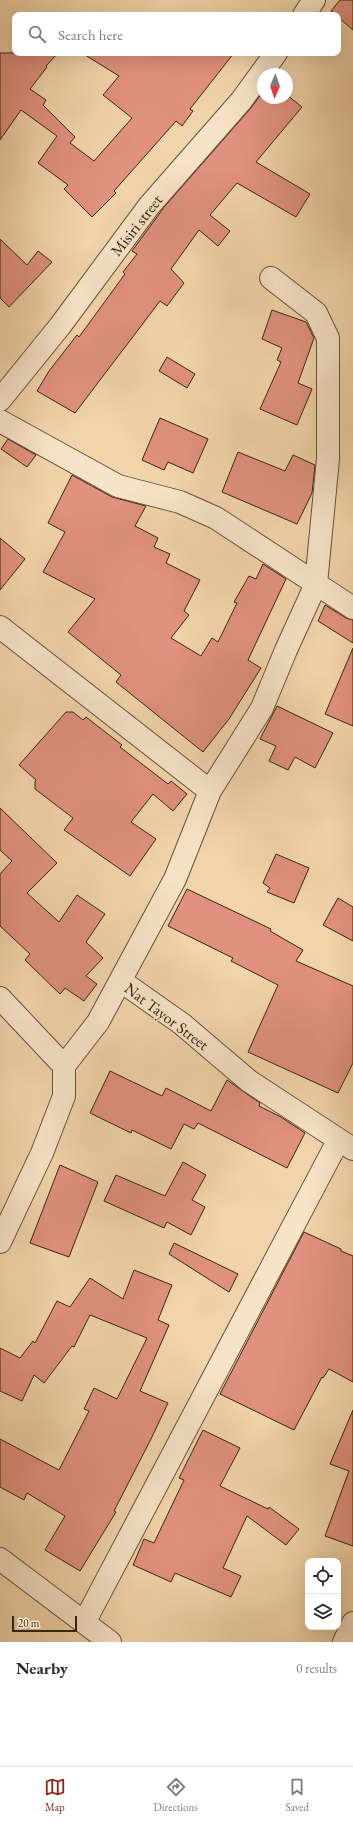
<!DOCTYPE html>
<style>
body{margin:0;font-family:"EB Garamond",serif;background:#f2f2f3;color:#2b2b33}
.controls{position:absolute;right:12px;bottom:12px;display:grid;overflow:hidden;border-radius:8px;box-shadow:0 4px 16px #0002}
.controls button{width:36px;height:36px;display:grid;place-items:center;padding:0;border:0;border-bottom:1px solid #e1e1e2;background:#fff;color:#2b2b33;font:20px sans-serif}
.compass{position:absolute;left:257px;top:68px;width:36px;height:36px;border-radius:50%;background:#fff;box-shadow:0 4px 16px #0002;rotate:182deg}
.scale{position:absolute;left:12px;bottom:10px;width:65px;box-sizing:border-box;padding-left:4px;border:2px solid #38260f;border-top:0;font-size:11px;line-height:14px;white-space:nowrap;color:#38260f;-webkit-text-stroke:3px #f7e3c8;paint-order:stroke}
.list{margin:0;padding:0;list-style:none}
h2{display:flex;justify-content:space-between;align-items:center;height:52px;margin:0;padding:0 16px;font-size:17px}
h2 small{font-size:13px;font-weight:400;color:#7c7c81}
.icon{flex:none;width:22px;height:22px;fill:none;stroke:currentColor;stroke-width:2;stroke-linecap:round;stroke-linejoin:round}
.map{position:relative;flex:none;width:353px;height:1642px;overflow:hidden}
.search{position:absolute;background:#fff;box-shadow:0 4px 16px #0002;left:12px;right:12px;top:12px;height:44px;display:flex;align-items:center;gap:10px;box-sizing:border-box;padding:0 14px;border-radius:8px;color:#7c7c81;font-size:15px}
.sheet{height:124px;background:#fff}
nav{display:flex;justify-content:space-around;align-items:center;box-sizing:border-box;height:56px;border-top:1px solid #e1e1e2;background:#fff;font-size:11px;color:#7c7c81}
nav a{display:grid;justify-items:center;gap:2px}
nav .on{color:#8f2418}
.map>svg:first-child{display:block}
</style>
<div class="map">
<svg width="353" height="1642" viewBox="0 0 353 1642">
<rect width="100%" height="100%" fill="#f2d4aa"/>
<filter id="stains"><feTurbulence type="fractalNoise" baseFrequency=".005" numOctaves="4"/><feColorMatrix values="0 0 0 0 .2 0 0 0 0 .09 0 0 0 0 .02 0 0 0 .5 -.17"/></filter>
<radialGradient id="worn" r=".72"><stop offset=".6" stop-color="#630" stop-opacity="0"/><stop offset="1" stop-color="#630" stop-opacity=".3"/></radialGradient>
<!-- building -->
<path fill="#e0917f" stroke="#38260f" d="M340,0H353V30L338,17V15L331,11Z
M0,53H58L46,66L47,67L30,89L46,100L43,105L75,137L70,143L94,161L132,118L103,95L119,76L82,53H234L190,109L193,111L182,126L176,121L114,191L116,193L92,217L64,189L68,185L38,163L57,136L21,110L0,140Z
M263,92V98H287V95L302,107L256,162L310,194L296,217L237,183L210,215L230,231L218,246L199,230L171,269L184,283L167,306L160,301L75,413L37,391L49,371L77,335L79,337L125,274L123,272L137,254L132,251L165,206L250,109Z
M0,239L27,265L38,251L52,262L9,307L0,298Z
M272,310L306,322L314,338L298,383L312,389L297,425L260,409L281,362L277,360L282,348L262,339Z
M167,357L195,374L187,388L159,371Z
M160,418L208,439L193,473L168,462L164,470L142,460Z
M8,439L36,455L27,467L1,449Z
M238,452L285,471L293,455L315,465L312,493L297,524L222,492Z
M72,475L112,497L146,506L135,526L158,538L154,547L170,554L166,563L200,580L184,611L189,615L171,638L201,656L212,638L218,642L237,603L234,602L249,576L256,579L263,564L286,579L248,660L261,668L229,719L203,752L116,682L121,675L68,632L95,599L43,572L65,532L48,523Z
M0,538L25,559L0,590Z
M325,605L346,618L353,620V643L318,621Z
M353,648V726L325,714Z
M277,706L333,733L315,768L295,757L288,770L269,761L276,746L260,739Z
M66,712H73L83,720L86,717L122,745L120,747L168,784L171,781L187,794L173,811L153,794L131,822L156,839L130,876L64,830L73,818L35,789V782L36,780L19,765Z
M0,808L57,863L27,893L59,922L77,895L105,914L86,942L103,958L86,976L97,984L84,1001L65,988L60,994L25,960L30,954L0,926V874L12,861L0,850Z
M276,854L309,868L294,903L267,892L270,888L263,883Z
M187,889L271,929L270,931L303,950L296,961L353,986V1063L338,1093L248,1052L278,985L231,961L233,958L168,926Z
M338,898L353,907V941L323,925Z
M110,1071L162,1096L166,1088L211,1111L227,1080L260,1103L259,1106L281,1117L305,1133L287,1168L198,1123L194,1129L184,1124L171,1149L132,1130L131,1133L90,1113Z
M183,1162L206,1175L192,1200L205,1207L191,1235L167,1222L164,1228L104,1201L116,1175L165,1196Z
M60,1165L98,1182L69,1257L30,1243Z
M304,1232L341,1249V1251L353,1256V1382L329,1369L323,1378L322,1377L294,1430L220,1394Z
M174,1243L238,1274L229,1292L169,1254Z
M134,1270L172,1285L158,1320L169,1325L140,1391L168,1403L151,1439L114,1511L116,1512L80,1571L45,1550L65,1516L27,1493L24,1500L0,1487V1439L59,1470L89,1411L84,1409L94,1388L117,1399L147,1338L90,1315L74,1347L72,1346L44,1383L34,1375L22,1401L0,1391V1348L20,1358L33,1341L35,1343L57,1301L70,1307L90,1278L123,1299Z
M353,1410V1546L325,1536L349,1471L330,1464Z
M203,1430L240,1448L220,1486L268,1509L269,1507L299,1529L286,1545L247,1516L223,1568L241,1576L231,1597L175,1573L171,1582L133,1565L144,1539L154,1543L184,1480L179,1478Z"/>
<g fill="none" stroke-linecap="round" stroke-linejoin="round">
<!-- minor casing -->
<g stroke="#665236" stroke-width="24">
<path id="minor" d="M304,15L314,0
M0,400L60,326L149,206L241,101L276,53
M0,421L118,486L180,502L216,518L353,608
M0,627L210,791
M121,981L182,1024L249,1081L353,1149
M0,998L64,1066
M64,1066L98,1022L175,879L210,791L262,708L286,650L316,584L328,459V338L316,313L271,278
M0,1242L42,1153L64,1096V1066
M0,1559L110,1642
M85,1621L338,1141
M344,1642L353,1623"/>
</g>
<!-- minor -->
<use href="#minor" stroke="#f7e3c8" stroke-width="22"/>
</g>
<g text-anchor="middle" stroke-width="3" stroke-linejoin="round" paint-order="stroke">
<!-- street labels -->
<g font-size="16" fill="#38260f" stroke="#f7e3c8">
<text transform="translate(136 225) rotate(-52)" y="6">Misiri street</text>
<text transform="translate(167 1016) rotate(37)" y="6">Nat Tayor Street</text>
</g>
</g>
<rect width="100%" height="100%" filter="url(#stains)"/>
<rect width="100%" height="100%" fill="url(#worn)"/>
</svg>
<div class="controls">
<button><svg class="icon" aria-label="locate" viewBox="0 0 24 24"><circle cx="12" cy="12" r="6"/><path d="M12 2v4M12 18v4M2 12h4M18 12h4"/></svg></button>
<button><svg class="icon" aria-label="layers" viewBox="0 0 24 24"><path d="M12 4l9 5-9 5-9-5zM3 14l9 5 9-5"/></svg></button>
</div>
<svg class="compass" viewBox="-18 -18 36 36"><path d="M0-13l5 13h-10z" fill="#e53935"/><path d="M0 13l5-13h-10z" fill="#7c7c81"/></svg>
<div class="scale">20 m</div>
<div class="search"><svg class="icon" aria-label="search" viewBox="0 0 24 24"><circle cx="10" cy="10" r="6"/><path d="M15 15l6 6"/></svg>Search here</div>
</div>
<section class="sheet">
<h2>Nearby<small>0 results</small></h2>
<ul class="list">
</ul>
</section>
<nav>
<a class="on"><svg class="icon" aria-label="map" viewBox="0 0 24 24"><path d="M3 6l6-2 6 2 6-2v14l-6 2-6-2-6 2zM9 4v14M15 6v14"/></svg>Map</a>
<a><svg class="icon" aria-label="directions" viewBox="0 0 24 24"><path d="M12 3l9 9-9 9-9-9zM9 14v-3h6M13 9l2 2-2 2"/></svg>Directions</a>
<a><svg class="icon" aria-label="saved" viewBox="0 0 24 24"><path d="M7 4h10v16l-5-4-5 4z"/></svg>Saved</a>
</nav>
